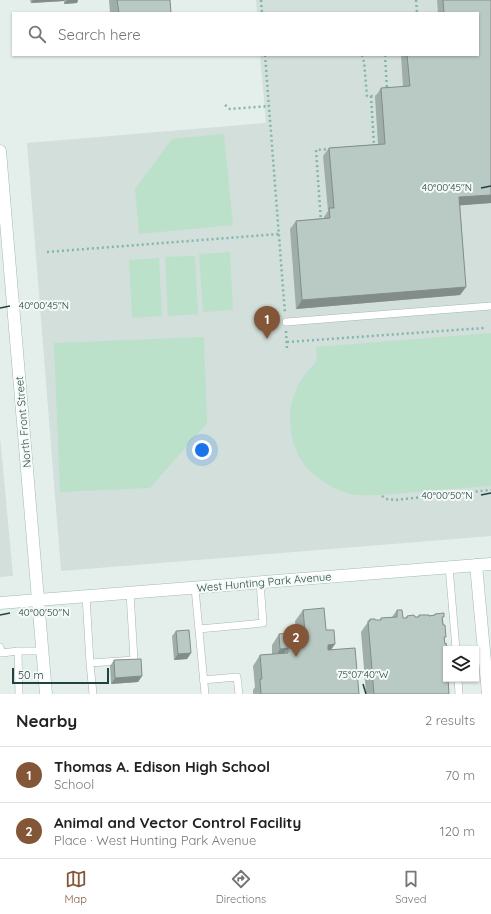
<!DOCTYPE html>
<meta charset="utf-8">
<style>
body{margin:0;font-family:Quicksand,sans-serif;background:#f2f2f2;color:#222}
.controls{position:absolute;right:12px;bottom:12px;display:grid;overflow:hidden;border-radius:0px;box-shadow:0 1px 3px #0004}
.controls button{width:36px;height:36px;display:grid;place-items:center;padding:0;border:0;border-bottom:1px solid #e0e0e0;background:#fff;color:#222;font:20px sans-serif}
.scale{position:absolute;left:12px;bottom:10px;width:97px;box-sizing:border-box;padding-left:4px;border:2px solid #21423e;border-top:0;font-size:11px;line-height:14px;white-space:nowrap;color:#21423e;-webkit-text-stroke:3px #f5faf8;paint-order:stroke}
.you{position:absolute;left:202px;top:450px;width:14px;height:14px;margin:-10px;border:3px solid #fff;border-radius:50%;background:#1a73e8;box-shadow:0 0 0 6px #1a73e833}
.badge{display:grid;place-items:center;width:26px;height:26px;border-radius:50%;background:#845638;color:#fff;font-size:13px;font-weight:700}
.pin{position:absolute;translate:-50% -33px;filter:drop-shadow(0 1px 2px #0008)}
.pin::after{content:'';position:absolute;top:21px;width:14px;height:12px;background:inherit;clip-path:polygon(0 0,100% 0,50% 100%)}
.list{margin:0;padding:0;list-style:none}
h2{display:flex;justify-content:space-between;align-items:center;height:52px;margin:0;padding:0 16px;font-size:17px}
h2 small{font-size:13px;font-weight:400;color:#767676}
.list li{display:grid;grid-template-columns:26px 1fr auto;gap:12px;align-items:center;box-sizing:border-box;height:56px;padding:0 16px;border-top:1px solid #e0e0e0}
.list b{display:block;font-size:15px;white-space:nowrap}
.list p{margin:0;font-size:13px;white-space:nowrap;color:#767676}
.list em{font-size:13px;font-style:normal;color:#767676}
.icon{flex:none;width:22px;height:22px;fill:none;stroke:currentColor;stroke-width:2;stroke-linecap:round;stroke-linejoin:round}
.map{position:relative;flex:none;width:491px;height:694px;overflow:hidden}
.search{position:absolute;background:#fff;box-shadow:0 1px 3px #0004;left:12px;right:12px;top:12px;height:44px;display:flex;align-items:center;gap:10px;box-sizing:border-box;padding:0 14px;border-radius:0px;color:#767676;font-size:15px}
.sheet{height:164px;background:#fff}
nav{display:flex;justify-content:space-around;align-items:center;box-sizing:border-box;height:56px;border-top:1px solid #e0e0e0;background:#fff;font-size:11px;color:#767676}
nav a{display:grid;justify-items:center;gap:2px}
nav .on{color:#845638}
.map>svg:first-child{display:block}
</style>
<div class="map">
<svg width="491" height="694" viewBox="0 0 491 694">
<rect width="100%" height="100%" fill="#e4efeb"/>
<!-- built -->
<path fill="#d2dfdb" d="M256,0H491V536L61,571L27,143L266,123L260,55H478V13H257Z
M0,436L13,576L0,577Z"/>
<!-- green -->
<path fill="#bbe1cb" d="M224,134L233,225L139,234L135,189L172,139Z
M230,252L233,310L203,312L199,254Z
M195,256L198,314L168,316L165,257Z
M159,258L162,316L132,318L129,260Z
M491,333V486C463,488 434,490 406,493C388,494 369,497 351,494C344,493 337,489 331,486C309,475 295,457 291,432C287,401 296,383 317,361L316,347Z
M204,337L207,423L150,488L60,492L54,343Z"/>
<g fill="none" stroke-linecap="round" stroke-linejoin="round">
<!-- lane casing -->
<g stroke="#a6b8b4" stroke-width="8">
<path id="lane" d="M286,322L491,306
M449,567L456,649
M195,588L205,694
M86,596L90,663L134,660L130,593
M199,629L263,623L260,582
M0,647L2,653L18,651H42
M18,651L19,694
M90,663L93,694
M458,679L459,694
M203,680L237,677L239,694"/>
</g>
<!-- street casing -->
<g stroke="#a6b8b4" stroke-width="13">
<path id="street" d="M476,565L488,694"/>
</g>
<!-- secondary casing -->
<g stroke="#a1bbb6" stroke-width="13">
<path id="secondary" d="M0,151L46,694
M0,603L491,564"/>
</g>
<!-- path -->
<path stroke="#82b5ac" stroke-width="2.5" stroke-dasharray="2 3" stroke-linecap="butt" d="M261,0L262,13
M416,0L417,13
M265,55L285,314
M362,55L364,62L367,96H377
M385,55L387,90
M371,96L374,146H372
M225,105L230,109L269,106
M321,222L316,150L331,149
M47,252L279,234
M286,331L287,349
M287,342L484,328
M382,496L387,499L395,500L491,490"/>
<!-- lane -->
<use href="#lane" stroke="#fff" stroke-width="7"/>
<!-- street -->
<use href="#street" stroke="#fff" stroke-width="12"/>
<!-- secondary -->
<use href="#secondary" stroke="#fff" stroke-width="12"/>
</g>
<!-- wall -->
<path fill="#9faea9" d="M30,0H78L77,3L64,4V1L31,3Z
M109,0H170L171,13H110Z
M437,0H491V203L460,205L466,287L460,295L296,309L290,229L296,221L324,218V217L328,211L323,156L329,148L378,144L375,97L381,88L403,87L401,55H478V13H438Z
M303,610L326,630L335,644L331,650L359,694H253V690L255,687L253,666L260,655L272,654V645L279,634L296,633L295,621Z
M397,610L403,618H406L407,616L418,617L419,615L429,616L434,615L435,614L443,619L449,694H366L361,632L370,619L375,620H380L381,618L392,617Z
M176,631L191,653L187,659L174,660L172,636Z
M114,660L142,676L138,682L111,684L110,666Z"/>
<!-- shaded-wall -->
<path fill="#828d8a" d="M33,0H64V1L31,3Z
M67,0H78L77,3L64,4Z
M491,195V203L453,206L459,197Z
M466,287L460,295L296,309L302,300Z
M335,644L327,655L328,645Z
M288,648L280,659L273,660L280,649Z
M191,653L187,659L174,660L178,654Z
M142,676L138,682L111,684L115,678Z"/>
<!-- building -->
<path fill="#b9cac5" stroke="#828d8a" d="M117,0H170L171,13H119Z
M443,0H491V195L459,197L466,287L302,300L296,221L330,218L329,208H334L329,148L385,144L381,88L410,86L407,55H478V13H444Z
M324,608L326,630H334L335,644L328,645V650L355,648L359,694H261L260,679H262L260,655L288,653V648L280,649L279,634L305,632L303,610Z
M397,610H402L403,618H407V616L414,615L415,617H419V615H429V616L435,615V614L444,613V617H442L443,625H445L446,637H444L445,644L446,643L447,647H445L446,660V679H448L449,694H374L368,621H370V619H375V620H381V618L397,617Z
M189,630L191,653L178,654L176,631Z
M141,659L142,676L115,678L114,660Z"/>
<!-- ticks -->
<path fill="none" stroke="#21423e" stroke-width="1.5" d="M481,188L491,186M0,308L10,306M481,495L491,493M0,615L10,613M363,684L366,694"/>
<g text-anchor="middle" stroke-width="4" stroke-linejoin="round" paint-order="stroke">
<!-- street labels -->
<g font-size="11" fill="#21423e" stroke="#f5faf8">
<text transform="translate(23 422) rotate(-95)" y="4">North Front Street</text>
<text transform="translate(264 582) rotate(-5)" y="4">West Hunting Park Avenue</text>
</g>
</g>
<g font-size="10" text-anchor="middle" fill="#21423e" stroke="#f5faf8" stroke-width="4" stroke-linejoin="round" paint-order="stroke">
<text x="447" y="191">40°00'45"N</text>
<text x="44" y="309">40°00'45"N</text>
<text x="447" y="499">40°00'50"N</text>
<text x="44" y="616">40°00'50"N</text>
<text x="363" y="678">75°07'40"W</text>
</g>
</svg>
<div class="controls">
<button><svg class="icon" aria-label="layers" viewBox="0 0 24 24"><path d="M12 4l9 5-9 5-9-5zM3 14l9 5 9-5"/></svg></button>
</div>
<div class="scale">50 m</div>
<div class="you"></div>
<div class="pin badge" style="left:267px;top:339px">1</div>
<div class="pin badge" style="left:296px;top:657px">2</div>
<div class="search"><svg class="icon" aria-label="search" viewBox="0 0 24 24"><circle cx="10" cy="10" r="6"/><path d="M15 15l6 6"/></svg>Search here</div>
</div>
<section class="sheet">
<h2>Nearby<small>2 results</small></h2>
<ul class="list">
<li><span class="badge">1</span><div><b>Thomas A. Edison High School</b><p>School</p></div><em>70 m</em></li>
<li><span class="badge">2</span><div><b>Animal and Vector Control Facility</b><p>Place · West Hunting Park Avenue</p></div><em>120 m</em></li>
</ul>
</section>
<nav>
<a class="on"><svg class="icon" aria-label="map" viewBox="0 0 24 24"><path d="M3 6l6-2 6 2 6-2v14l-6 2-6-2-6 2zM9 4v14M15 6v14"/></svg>Map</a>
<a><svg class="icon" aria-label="directions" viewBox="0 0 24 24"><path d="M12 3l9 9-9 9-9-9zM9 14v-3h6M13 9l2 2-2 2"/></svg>Directions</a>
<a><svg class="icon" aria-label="saved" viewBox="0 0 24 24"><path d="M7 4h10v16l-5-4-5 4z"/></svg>Saved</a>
</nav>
